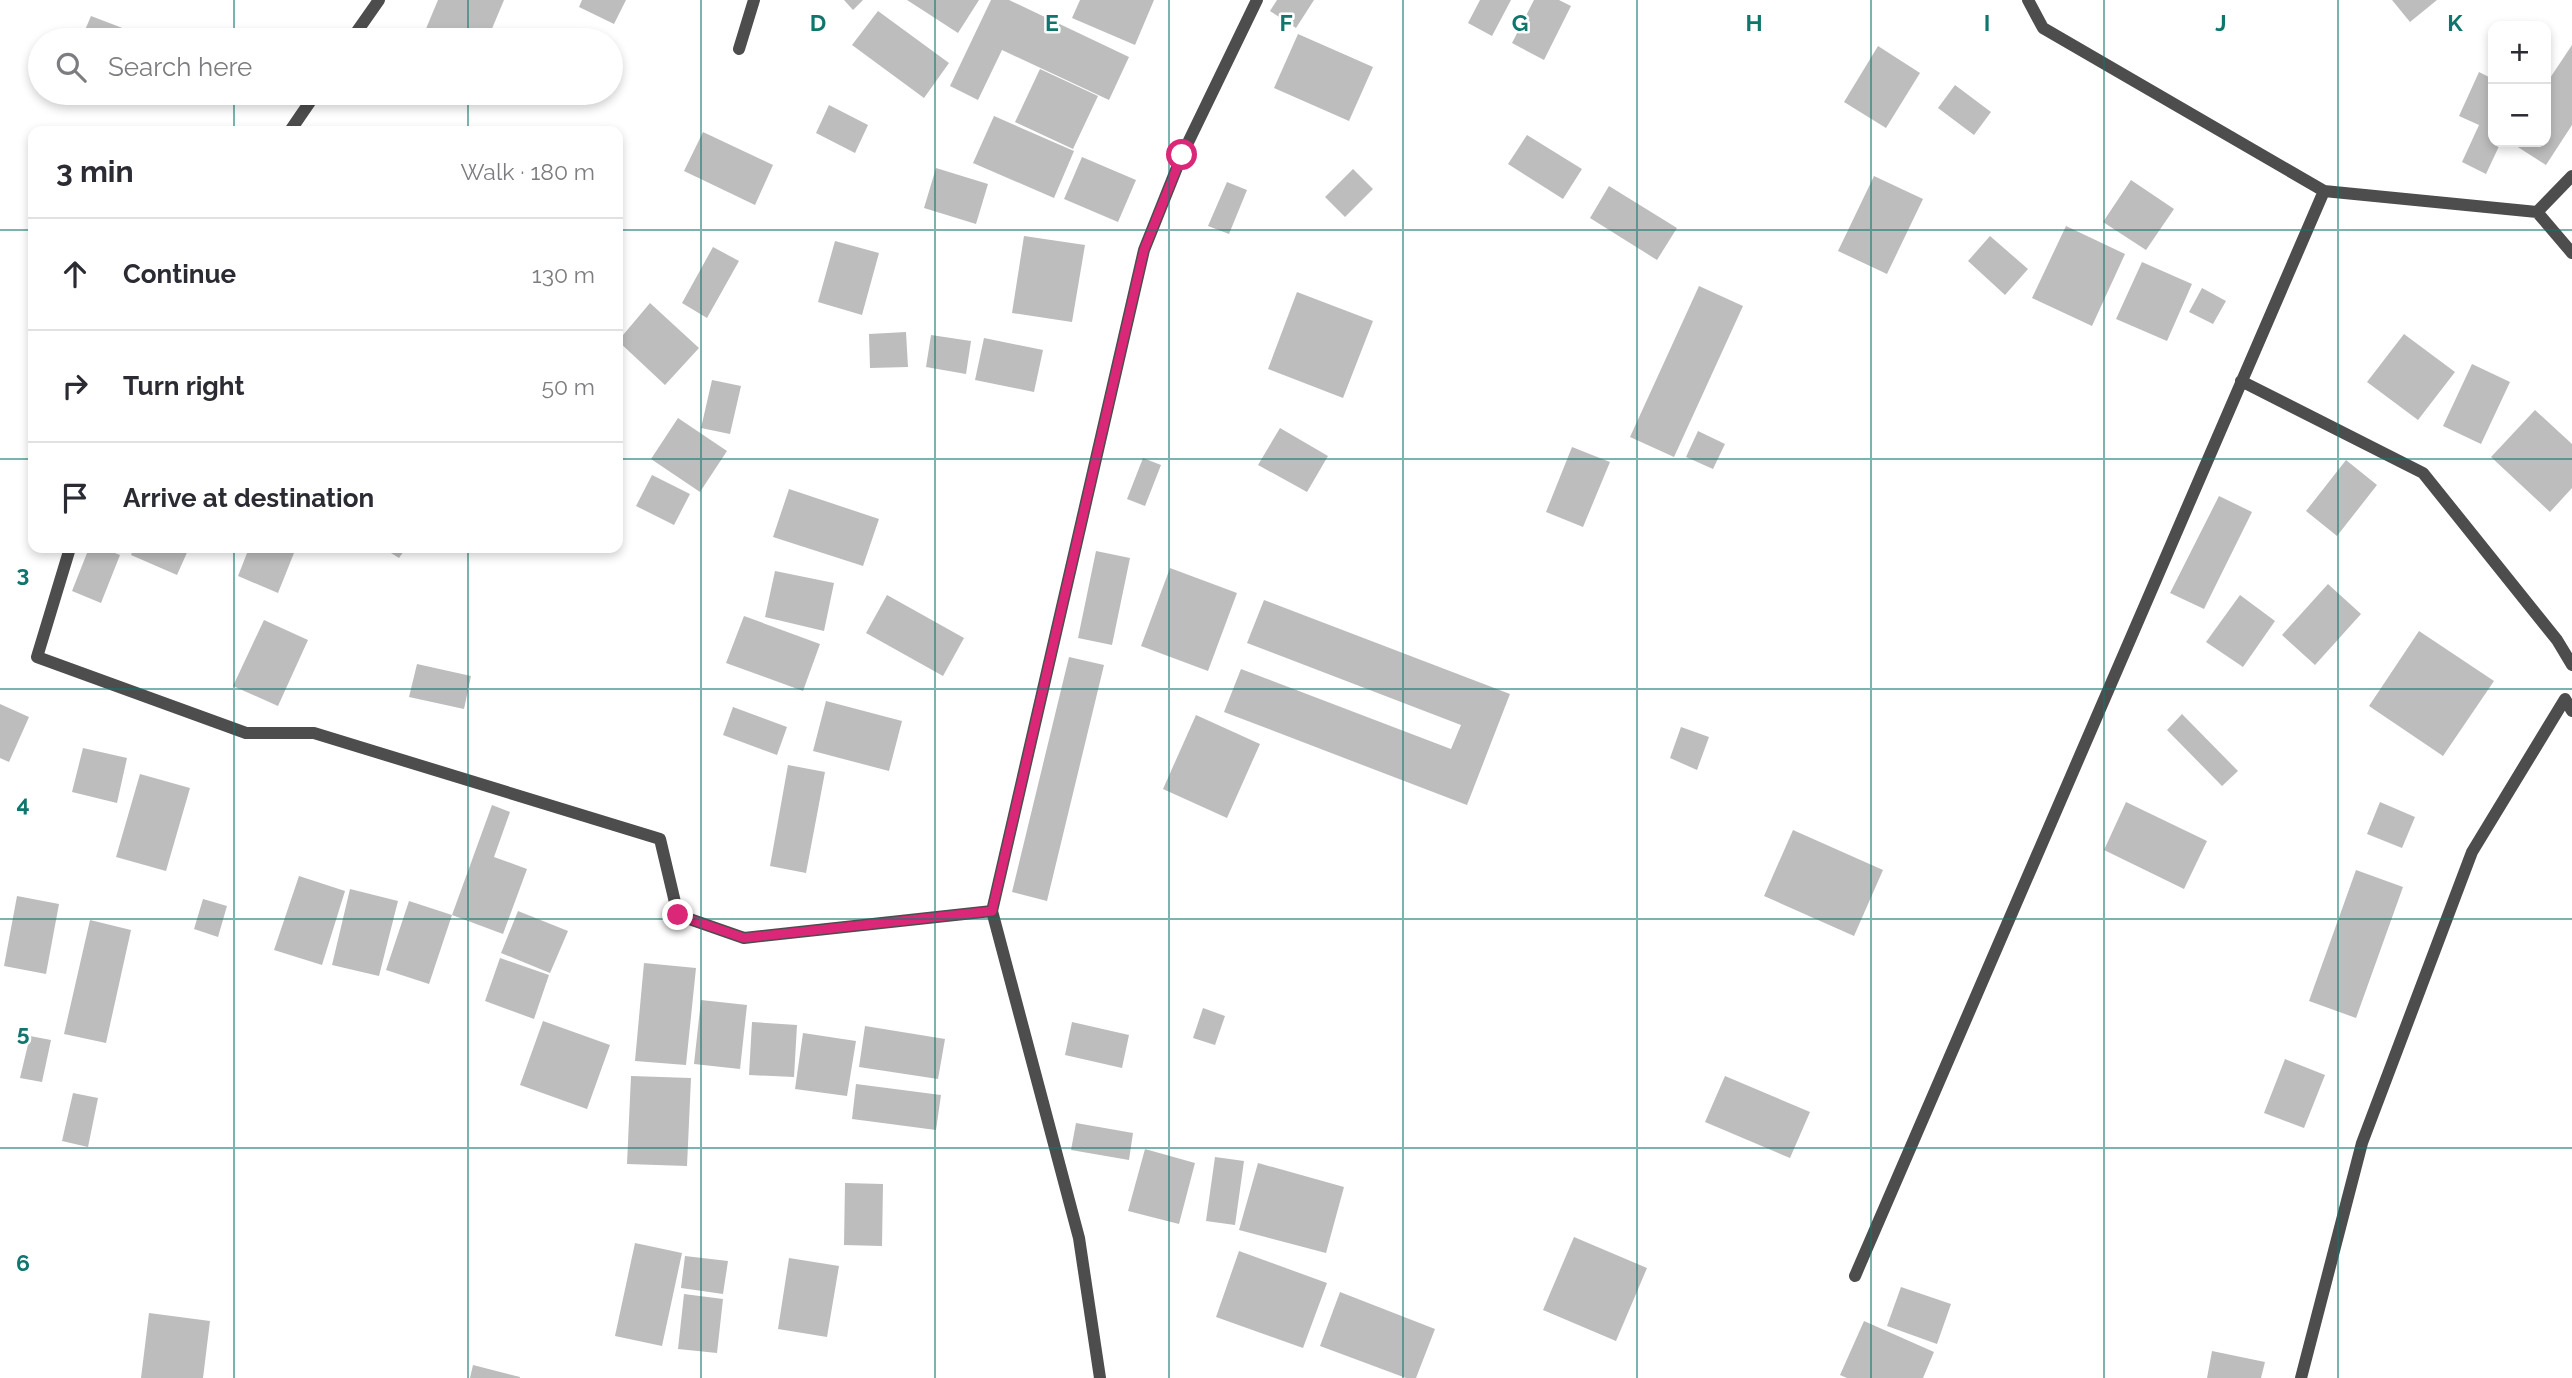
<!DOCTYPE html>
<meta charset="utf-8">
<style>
body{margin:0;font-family:Raleway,sans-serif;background:#f2f2f3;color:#2b2b33}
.controls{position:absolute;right:21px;top:21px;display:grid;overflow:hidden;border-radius:14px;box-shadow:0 4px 10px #0003}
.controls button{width:63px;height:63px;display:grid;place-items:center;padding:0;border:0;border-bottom:2px solid #e1e1e2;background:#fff;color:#2b2b33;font:35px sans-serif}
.stop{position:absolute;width:21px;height:21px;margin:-16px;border:5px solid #db2777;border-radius:50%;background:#fff}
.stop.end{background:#db2777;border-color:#fff;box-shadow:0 2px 7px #0008}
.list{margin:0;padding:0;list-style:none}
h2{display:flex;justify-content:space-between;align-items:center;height:91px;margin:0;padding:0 28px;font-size:30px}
h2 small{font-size:23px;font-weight:400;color:#7c7c81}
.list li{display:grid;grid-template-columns:46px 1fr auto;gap:21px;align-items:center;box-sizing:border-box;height:112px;padding:0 28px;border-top:2px solid #e1e1e2}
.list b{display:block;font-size:26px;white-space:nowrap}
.list em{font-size:23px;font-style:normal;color:#7c7c81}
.icon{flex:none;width:38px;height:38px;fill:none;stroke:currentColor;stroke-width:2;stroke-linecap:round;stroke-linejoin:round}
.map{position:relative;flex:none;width:2572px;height:1378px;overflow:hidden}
.search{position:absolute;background:#fff;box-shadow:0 4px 10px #0003;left:28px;top:28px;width:595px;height:77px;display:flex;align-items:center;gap:18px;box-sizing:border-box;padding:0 24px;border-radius:38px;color:#7c7c81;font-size:26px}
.panel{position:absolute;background:#fff;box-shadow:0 4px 10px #0003;left:28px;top:126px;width:595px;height:427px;border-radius:14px}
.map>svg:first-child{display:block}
</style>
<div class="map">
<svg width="2572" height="1378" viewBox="0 0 2572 1378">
<rect width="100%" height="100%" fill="#fff"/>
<!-- building -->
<path fill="#bdbdbd" d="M438,0H504L491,31L513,40H446L425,31Z
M582,0H626L614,24L579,7Z
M844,0H863L853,10Z
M907,0H979L958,33Z
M991,0H1009L1129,57L1109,100L1002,50L978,100L950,86Z
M1080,0H1154L1135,45L1072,18Z
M1277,0H1314L1296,28L1270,11Z
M1480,0H1511L1492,36L1468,23Z
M1534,0H1559L1571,6L1544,60L1512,43Z
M2392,0H2437L2410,22Z
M878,11L949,63L924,98L852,45Z
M91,16L146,37L145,40H92L82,37Z
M1298,34L1373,67L1349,121L1274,88Z
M2572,45V125L2546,165L2510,142H2546V84Z
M1878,46L1920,73L1886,128L1844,102Z
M1040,69L1098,96L1073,149L1015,122Z
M2479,72L2493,79V142H2501L2486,174L2462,162L2479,125L2459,116Z
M1955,85L1991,112L1974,135L1938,108Z
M829,105L868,125L855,153L816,133Z
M994,116L1074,151L1054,198L973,163Z
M703,132L773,165L755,205L684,171Z
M1527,135L1582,169L1563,199L1508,164Z
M1082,157L1136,180L1118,222L1064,199Z
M936,168L988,184L976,224L924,208Z
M1353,169L1373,189L1345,217L1325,197Z
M1874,176L1923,199L1887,274L1838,251Z
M2131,180L2174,209L2146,250L2103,222Z
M1227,182L1247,190L1229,234L1208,226Z
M1609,186L1677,228L1657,260L1590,218Z
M2066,226L2125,254L2092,326L2032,298Z
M1024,236L1085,245L1072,322L1012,313Z
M1990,236L2028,269L2005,295L1968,261Z
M835,241L879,253L862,315L818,302Z
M713,247L739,261L707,318L682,303Z
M2142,262L2192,284L2167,341L2116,319Z
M1699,286L1743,306L1674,457L1630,437Z
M2202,288L2226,301L2213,324L2189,312Z
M1297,292L1373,321L1343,398L1268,369Z
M650,303L699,348L665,385L618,341Z
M906,332L908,367L870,368L869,334Z
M2404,334L2455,372L2418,420L2367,382Z
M931,335L971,341L966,374L926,367Z
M984,338L1043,350L1034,392L975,380Z
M2472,364L2510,382L2481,444L2443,426Z
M712,380L741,386L730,434L701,428Z
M2535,410L2572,444V488L2550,512L2491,457Z
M678,418L727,451L700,492L651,459Z
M1280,428L1328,456L1307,492L1258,465Z
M1698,431L1725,444L1713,469L1686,457Z
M1572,447L1610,462L1583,527L1546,512Z
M1143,458L1161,465L1145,506L1127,499Z
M2346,460L2377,485L2337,536L2306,511Z
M652,475L690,494L674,525L636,506Z
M789,489L879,519L863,566L773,537Z
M2219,496L2252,512L2204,609L2170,593Z
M89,548H102L120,555L101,603L72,591Z
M134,548H189L177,575L131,555Z
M249,548H296L278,593L238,576Z
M383,548H406L399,558Z
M1096,551L1130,558L1112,645L1078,638Z
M1170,568L1237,593L1208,671L1141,646Z
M775,571L834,583L824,631L765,617Z
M2328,584L2361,614L2315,665L2282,635Z
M887,595L964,638L943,676L866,633Z
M2240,595L2275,621L2243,667L2206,642Z
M1264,600L1510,694L1467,805L1224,712L1241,669L1451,749L1461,725L1247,643Z
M744,616L820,644L803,691L726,663Z
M264,620L308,640L278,706L233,686Z
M2419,631L2494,681L2443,756L2369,706Z
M1069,657L1104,665L1047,901L1012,892Z
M417,664L471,676L464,709L409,697Z
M826,701L902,721L889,771L813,751Z
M0,704L29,717L9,762L0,758Z
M733,707L787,727L777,755L723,735Z
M2182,714L2238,771L2222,786L2167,730Z
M1196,715L1260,744L1227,818L1163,789Z
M1681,727L1709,737L1697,770L1670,758Z
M83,748L127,758L117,803L72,792Z
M788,765L825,772L806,873L770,866Z
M140,774L190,788L166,871L116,857Z
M2126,802L2207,841L2184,889L2104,850Z
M2380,802L2415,817L2402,848L2367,834Z
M492,805L510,812L494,857L527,869L503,934L452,915L429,984L386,970L409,901L452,915Z
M1793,830L1883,870L1854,936L1764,896Z
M2356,870L2403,887L2356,1018L2309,1001Z
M299,876L345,891L322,965L274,950Z
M350,889L398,901L379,976L332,965Z
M17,896L59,904L46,974L4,966Z
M203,899L227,906L218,937L194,929Z
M518,911L568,931L550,973L501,953Z
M90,920L131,930L106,1043L64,1034Z
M500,958L549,975L534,1019L485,1001Z
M644,963L696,968L686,1065L635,1061Z
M701,1000L747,1005L740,1069L694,1064Z
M1203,1008L1225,1016L1215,1045L1193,1038Z
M543,1021L610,1045L587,1109L520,1085Z
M752,1022L797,1025L794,1077L749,1075Z
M1072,1022L1129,1035L1122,1068L1065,1055Z
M865,1026L945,1039L938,1079L859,1067Z
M803,1033L856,1041L847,1096L795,1089Z
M30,1036L51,1040L42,1082L20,1078Z
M2285,1059L2325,1075L2304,1128L2264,1113Z
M631,1076L691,1078L687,1166L627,1164Z
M1725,1076L1810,1112L1790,1158L1705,1122Z
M856,1084L941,1095L936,1130L852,1119Z
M73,1093L98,1098L88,1147L62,1141Z
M1076,1123L1133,1133L1129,1160L1071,1150Z
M1145,1149L1195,1163L1179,1224L1128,1211Z
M1215,1157L1244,1161L1235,1225L1206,1221Z
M1258,1163L1344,1187L1326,1253L1239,1230Z
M845,1183L883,1184L882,1246L844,1245Z
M1574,1237L1647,1268L1616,1341L1543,1310Z
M635,1243L682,1253L662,1346L615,1336Z
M1239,1251L1327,1283L1303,1348L1216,1317Z
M685,1256L728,1261L723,1294L681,1288Z
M789,1258L839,1266L827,1337L778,1329Z
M1901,1287L1951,1304L1937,1344L1887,1326Z
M1340,1292L1435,1329L1416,1378H1406L1320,1346Z
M684,1294L723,1299L717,1353L678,1349Z
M149,1313L210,1321L203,1378H141Z
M1864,1321L1934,1352L1923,1378H1847L1840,1375Z
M2212,1351L2265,1362L2261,1378H2207Z
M473,1365L520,1377V1378H470Z"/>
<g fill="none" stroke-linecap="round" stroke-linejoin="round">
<!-- minor -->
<path stroke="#4d4d4d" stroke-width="12" d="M2028,0L2043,28L2324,191L2537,212L2572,253
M351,40L379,0
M739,49L754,0
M290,131L316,93
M2537,212L2572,176
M2241,381L2423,473L2557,640L2572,665
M70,548L37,657L246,733H314L660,839L678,915L744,938L992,911
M1855,1276L2324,191
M1100,1378L1079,1238L992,911L1144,250L1182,155L1257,0
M2301,1378L2362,1143L2472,852L2565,699L2572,711"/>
</g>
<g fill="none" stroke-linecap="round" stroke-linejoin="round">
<!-- route -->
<path stroke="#db2777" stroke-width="9" d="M678,915L744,938L992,911L1144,250L1182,155"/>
</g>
<!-- grid -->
<path fill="none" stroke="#0f766e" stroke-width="2" stroke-opacity="0.55" d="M234,0V40M468,0V40M701,0V1378M935,0V1378M1169,0V1378M1403,0V1378M1637,0V1378M1871,0V1378M2104,0V1378M2338,0V1378M234,93V131M468,93V131M0,230H33M618,230H2572M0,459H33M618,459H2572M234,548V1378M468,548V1378M0,689H2572M0,919H2572M0,1148H2572"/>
<g font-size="23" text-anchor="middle" font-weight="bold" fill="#0f766e" stroke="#fff" stroke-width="5" stroke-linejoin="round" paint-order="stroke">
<text x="818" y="31">D</text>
<text x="1052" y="31">E</text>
<text x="1286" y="31">F</text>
<text x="1520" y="31">G</text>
<text x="1754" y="31">H</text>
<text x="1987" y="31">I</text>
<text x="2221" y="31">J</text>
<text x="2455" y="31">K</text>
<text x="23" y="582">3</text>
<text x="23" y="812">4</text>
<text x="23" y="1041">5</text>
<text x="23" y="1271">6</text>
</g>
</svg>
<div class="controls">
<button>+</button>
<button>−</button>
</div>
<div class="stop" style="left:1182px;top:155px"></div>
<div class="stop end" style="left:678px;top:915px"></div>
<div class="search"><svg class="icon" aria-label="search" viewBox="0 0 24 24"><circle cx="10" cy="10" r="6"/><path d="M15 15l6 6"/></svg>Search here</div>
<section class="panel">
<h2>3 min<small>Walk · 180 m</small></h2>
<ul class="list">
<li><svg class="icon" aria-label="ahead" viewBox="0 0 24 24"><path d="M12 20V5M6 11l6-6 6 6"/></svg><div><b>Continue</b></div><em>130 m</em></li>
<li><svg class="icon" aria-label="right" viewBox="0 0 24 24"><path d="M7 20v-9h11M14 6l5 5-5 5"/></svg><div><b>Turn right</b></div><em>50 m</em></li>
<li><svg class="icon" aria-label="arrive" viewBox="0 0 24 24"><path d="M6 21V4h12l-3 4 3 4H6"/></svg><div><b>Arrive at destination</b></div></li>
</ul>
</section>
</div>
